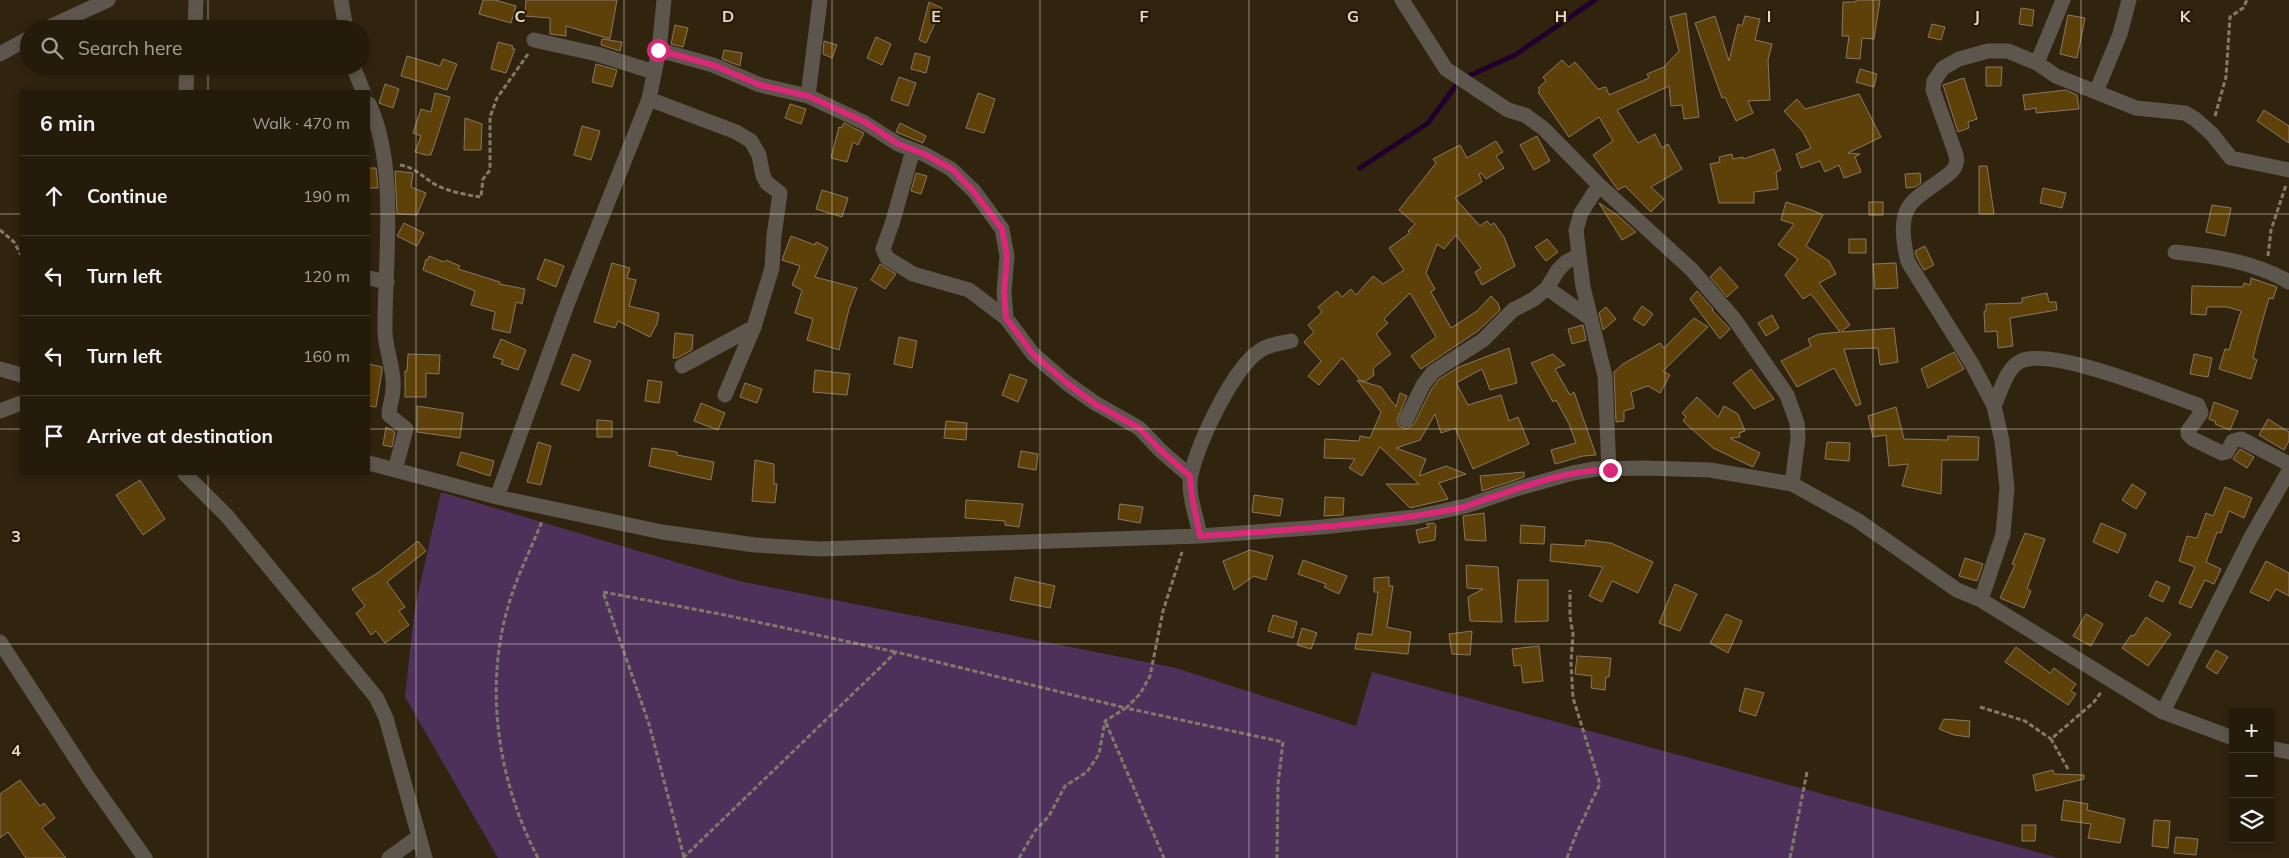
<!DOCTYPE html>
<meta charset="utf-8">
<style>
body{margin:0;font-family:Mulish,sans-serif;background:#312819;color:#f1f3f6}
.controls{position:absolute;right:15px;bottom:15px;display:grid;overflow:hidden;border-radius:0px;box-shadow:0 2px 8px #0003}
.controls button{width:45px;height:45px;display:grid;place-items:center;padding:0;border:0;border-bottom:1px solid #42392c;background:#251b0b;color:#f1f3f6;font:25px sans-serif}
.stop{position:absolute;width:15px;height:15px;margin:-11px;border:4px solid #db2777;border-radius:50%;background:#fff}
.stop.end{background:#db2777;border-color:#fff;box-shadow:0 1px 5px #0008}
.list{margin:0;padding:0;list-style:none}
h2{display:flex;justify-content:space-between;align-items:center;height:65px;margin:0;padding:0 20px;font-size:21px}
h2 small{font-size:16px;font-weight:400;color:#a3a19d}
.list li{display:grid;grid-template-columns:32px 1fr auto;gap:15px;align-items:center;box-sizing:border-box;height:80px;padding:0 20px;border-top:1px solid #42392c}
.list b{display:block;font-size:19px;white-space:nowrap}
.list em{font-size:16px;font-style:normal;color:#a3a19d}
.icon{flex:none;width:28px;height:28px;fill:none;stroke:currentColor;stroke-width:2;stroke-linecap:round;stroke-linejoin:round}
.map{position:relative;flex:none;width:2289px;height:858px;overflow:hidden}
.search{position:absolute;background:#251b0b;box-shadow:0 2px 8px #0003;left:20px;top:20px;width:350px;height:55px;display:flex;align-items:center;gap:12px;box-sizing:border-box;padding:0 18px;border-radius:28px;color:#a3a19d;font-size:19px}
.panel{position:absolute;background:#251b0b;box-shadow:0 2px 8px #0003;left:20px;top:90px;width:350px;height:385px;border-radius:0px}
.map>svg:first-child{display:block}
</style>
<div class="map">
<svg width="2289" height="858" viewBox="0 0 2289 858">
<rect width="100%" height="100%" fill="#31240f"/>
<!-- green -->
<path fill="#4e315b" d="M441,492L739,581L1176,668L1356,726L1372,672L2059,858H498L405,697L415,607Z"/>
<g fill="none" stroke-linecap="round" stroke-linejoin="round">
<!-- stream -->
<path stroke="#21002f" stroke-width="5" d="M1360,168L1428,123L1460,80L1515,55L1595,0"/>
</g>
<!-- building -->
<path fill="#5e4009" stroke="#887862" d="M483,0H495L516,6L511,23L479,14Z
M526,0H617L610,39L566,26V36L550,34V18L525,16Z
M1856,0H1880L1874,39L1862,38L1860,59L1846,58L1849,36H1842L1843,2H1856Z
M929,2L942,8L926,43L919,40Z
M2021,8L2034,10L2032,26L2019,24Z
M1686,13L1699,117L1684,119L1682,105L1671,106L1669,86L1617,110L1638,143L1655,134L1662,148L1668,144L1682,169L1651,187L1664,199L1651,212L1625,186L1618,190L1593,155L1613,141L1599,117L1569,137L1538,92L1540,90L1538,88L1546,81L1543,77L1562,60L1569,67L1575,62L1598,89L1606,87L1609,95L1649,78L1647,74L1664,67L1679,51L1670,17Z
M2068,15L2085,18L2077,58L2060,54Z
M1715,16L1729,61L1738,24L1742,26L1745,16L1760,19L1755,40L1772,44L1768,60L1770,100L1748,101L1753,113L1736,121L1725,97L1722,98L1695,23Z
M1932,24L1945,27L1941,40L1928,37Z
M675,25L688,28L683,47L671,44Z
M876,37L891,44L882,65L867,58Z
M602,39L622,42L620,51L601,45Z
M824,41L837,45L832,58L823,54Z
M498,42L513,46L512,49H515L506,73L491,69Z
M724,50L742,53L740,66L722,59Z
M915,53L930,57L926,73L911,69Z
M407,56L440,66L443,59L457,64L447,90L401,76Z
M596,64L617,70L612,87L592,82Z
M1986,67H2002L2001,86H1986Z
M1860,69L1877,74L1874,87L1856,82Z
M899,77L916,83L908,106L891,100Z
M1964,78L1977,119L1968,122L1969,128L1958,132L1943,85Z
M385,84L399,89L393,108L379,103Z
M2066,90L2077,95L2079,109L2036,113V108L2025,110L2023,95Z
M435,93L450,97L431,155H426L415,152L421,136L413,133L421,109L431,112Z
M978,93L995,99L984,133L966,128Z
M1859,94L1881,137L1848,153L1860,154L1855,157L1861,172L1844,178L1839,165L1825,172L1820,161L1801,168L1796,154L1811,148L1803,132L1784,111L1797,99L1805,109Z
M790,104L806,109L801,124L785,118Z
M2264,110L2289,126V143L2257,121Z
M465,118L482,124L481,150H464Z
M844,123L864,133L858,145L853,142L847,162L831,158L839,127L841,128Z
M900,123L926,136L923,143L896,132Z
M582,126L600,131L591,160L574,155Z
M1537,136L1550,161L1534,170L1520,145Z
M1496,141L1503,152L1496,156L1504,168L1486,179L1481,173L1479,174L1482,182L1455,198L1480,226L1487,221L1491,225L1494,223L1504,237L1515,266L1482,285L1475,272L1481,268L1456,235L1444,249L1437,244L1426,273L1435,289L1431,292L1451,328L1477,311L1491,296L1498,303L1500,310L1478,331L1421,369L1411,356L1436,337L1410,293L1384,319L1388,323L1376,334L1391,354L1373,368L1374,375L1366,381H1361L1342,358L1319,385L1308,376L1321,361L1304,342L1314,332L1308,325L1322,312L1318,307L1337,291L1342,297L1351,289L1356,295L1373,276L1383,284L1404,270L1389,248L1410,233L1408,231L1415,224L1399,210L1436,163L1433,159L1460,145L1467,158Z
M1774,149L1781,170L1776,172L1778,189L1754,192V203H1719L1710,164L1720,162L1719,157L1732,154L1733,159L1743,157V159Z
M1979,166H1987L1994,214H1979Z
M369,168H376L378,188H369Z
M395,171L413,173L411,187L426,193L417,215L397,214Z
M916,173L927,176L921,194L911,191Z
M1920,173L1921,183L1915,187L1906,188L1905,174Z
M2043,188L2066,193L2062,208L2040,203Z
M822,190L848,198L842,217L816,209Z
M1786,202L1812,210L1823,215L1806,246L1829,261L1836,274L1819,283L1850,325L1841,332L1894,328L1898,362L1880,365L1878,348L1844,349L1861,404L1856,406L1834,368L1797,387L1781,361L1811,346L1808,339L1819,334L1840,332L1811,294L1803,299L1785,275L1798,259L1778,245L1794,224L1781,220Z
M1869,202H1883V215H1869Z
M1599,203L1616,214L1636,232L1622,240Z
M2212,205L2231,208L2225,236L2206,232Z
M404,223L424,233L417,246L397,236Z
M791,236L815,245L816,242L828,248L815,277L857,288L849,309L839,350L807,340L813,319L795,313L802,290L792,285L800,266L782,260Z
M1547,239L1558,252L1546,261L1535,247Z
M1849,239H1866V253H1849Z
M1925,246L1934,265L1924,270L1917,258L1915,251Z
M429,256L444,262L446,260L460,266L458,269L500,282L499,284L525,289L522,304L516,302L510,333L492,329L495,312L471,305L475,291L423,270L426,259L428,260Z
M545,259L564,266L556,287L537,279Z
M612,263L630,268L627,278L636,280L629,306L659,313L657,324L650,337L618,321L615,328L594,322Z
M1896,263L1898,288L1875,289L1873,264Z
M880,264L896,274L885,289L871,280Z
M1720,267L1738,287L1727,297L1710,277Z
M2251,278L2277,287L2273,299L2269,298L2258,337L2253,358L2257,360L2251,379L2219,369L2225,349L2229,350L2241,311L2227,307H2207L2206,315L2191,314L2192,286L2243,287L2244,283L2250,285Z
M1697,291L1713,309L1712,310L1730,329L1720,339L1690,299Z
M2047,293L2049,302H2056L2057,310L2010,318L2013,346L1998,348L1997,331L1985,332L1984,311H1986V304L2022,303V298Z
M1642,306L1653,314L1644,326L1633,319Z
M1606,307L1616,319L1603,330L1599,313Z
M1772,315L1779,328L1766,336L1758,323Z
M1694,318L1708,327L1663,371L1670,375L1660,393L1648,386L1631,392L1634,408L1624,411V421L1616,422L1614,372L1623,364L1660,343L1664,348Z
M1583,325L1586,340L1572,344L1568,329Z
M675,333L693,335L692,350L677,358H673Z
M899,337L917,341L912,368L894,364Z
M501,339L526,350L518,370L501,364L503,360L493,357Z
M1509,348L1517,383L1490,390L1482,369L1456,383L1468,405L1501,395L1509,421L1518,417L1529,444L1473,469L1455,428L1441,433L1435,414L1420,440L1396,448L1426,459L1419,476L1446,466L1466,474L1439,483L1448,499L1410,508L1386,484H1419L1380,447L1362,476L1349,468L1355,459L1324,458L1325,439L1359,441L1360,436L1370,438L1381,412L1357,380L1381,387L1396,407L1400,393L1407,396L1397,420L1399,426L1407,429L1414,424L1431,390L1439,379L1459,367Z
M1954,352L1964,369L1928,388L1921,369Z
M408,354L440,355L439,374L426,373V397H405V371H407Z
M573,354L591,361L579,391L561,384Z
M1553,354L1565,365L1555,369L1570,395L1574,392L1596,455L1583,456L1555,464L1551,450L1576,443L1569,424L1556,400L1553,402L1531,363Z
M2194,354L2212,358L2208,377L2190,374Z
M369,364L382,367V371L376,407L369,406Z
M1751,369L1774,399L1754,409L1733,383Z
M815,370L850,374L847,395L813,392Z
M1010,374L1027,380L1018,402L1002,395Z
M648,380L662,382L659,403L645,401Z
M745,383L762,389L757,403L740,397Z
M1697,397L1718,417L1724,406L1738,414L1745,431L1739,433L1740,437L1730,438L1760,453L1753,467L1713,448L1683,421L1686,417L1682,413Z
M2214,402L2238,411L2230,430L2215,424L2216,422L2209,419Z
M701,403L725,413L718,430L694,421Z
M417,406L463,413L460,438L417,432Z
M1896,407L1904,439L1948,440V436L1979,437L1978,460H1942L1941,494L1902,486L1908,464L1889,466L1886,435L1873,437L1868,416Z
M2268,419L2289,432V441L2284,450L2259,435Z
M597,420L612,421V437H597Z
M946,421L967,423L966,440L944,438Z
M386,427L395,432L392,447L383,445Z
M538,442L551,446L541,485L527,482Z
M1827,442L1850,443L1849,461L1825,459Z
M652,448L677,452V455L714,462L711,480L649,466Z
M2240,449L2254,457L2247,468L2233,459Z
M1021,451L1038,454L1036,470L1018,467Z
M461,452L494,461L490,476L457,465Z
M755,460L774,464V484H777L775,503L752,501Z
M1524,472V477L1482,491L1480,476Z
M140,480L165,519L143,535L116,495Z
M2132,484L2146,493L2136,509L2122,500Z
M2225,487L2252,498L2244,518L2229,511L2221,533L2217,532L2206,562L2221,569L2214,584L2205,580L2191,608L2179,603L2195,567L2179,561L2187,536L2197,538L2206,513L2213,516Z
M1254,495L1283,499L1280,516L1252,512Z
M1325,497L1344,498L1343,515L1324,516Z
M966,500L1023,504L1019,527L1005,525V521L965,518Z
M1120,504L1143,507L1140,523L1118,519Z
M1484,513L1486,541L1465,540L1463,516Z
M1434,523L1436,526L1435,540L1419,543L1416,530L1429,527L1426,524Z
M2101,523L2126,534L2118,553L2093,542Z
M1521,525L1545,527L1544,544L1520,543Z
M2025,533L2045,539L2027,589L2031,591L2024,608L2000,598L2015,565L2012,564Z
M1586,540L1611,543L1653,562L1638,593L1612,581L1602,602L1589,596L1603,567L1550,561L1551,544L1585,546Z
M418,541L426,551L387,582L405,607L399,611L409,625L385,643L376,631L371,635L356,613L365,606L352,589L379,572Z
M1250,550L1273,556L1266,580L1254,576L1234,590L1223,561Z
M1965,558L1983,564L1977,581L1959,576Z
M1303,560L1347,576L1339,594L1324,587L1326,584L1298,574Z
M2266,561L2289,573V596L2276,589L2269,601L2250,592Z
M1466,565L1498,567L1502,622L1470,621L1468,597L1483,589L1467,588Z
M1015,577L1055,586L1050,608L1010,600Z
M1389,577V586H1393L1387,627L1411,632L1408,654L1355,649L1358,633L1372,635L1378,592H1374V578Z
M1518,580H1548V621L1515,622Z
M2156,581L2170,587L2163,602L2149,596Z
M1675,584L1697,594L1680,631L1659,623Z
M1726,614L1742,621L1728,653L1710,643Z
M2086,614L2103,624L2091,646L2073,636Z
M1273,615L1297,622L1293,638L1268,631Z
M2146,617L2171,634L2148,666L2122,648L2131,635L2134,636Z
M1302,628L1317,633L1311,649L1297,645Z
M1472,631L1470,655L1452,654L1449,634Z
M1539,646L1543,681L1523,683L1521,665L1514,666L1512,649Z
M2016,647L2050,673L2054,668L2076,684L2071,691L2076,694L2068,705L2005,662Z
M2216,650L2228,657L2217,674L2206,667Z
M1577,656L1611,658L1609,677H1606L1605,690L1591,688L1592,676L1575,674Z
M1745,688L1764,693L1756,716L1739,711Z
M1944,719L1970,721L1969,737L1954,735L1939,729Z
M2053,770L2054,774L2084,775V779L2036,791L2033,775Z
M20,780L40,806L44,803L55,818L42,828L66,858H26L8,832L0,838V794Z
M2064,800L2088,804L2087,810L2125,819L2120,843L2088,838L2091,824L2061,820Z
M2154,820L2170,821L2168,848L2152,846Z
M2022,825H2036L2035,841H2022Z
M2176,837L2198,839L2196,855L2174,853Z"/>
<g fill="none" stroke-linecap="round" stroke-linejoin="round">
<!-- path -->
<path stroke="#847868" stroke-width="3" stroke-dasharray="5 2.5" stroke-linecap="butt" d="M2215,116L2226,77L2230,17L2243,8L2247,0
M400,165C417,168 423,178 438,186C451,192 467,195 481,197L483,179L490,170V117L497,98L528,54
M0,230L14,242L21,255
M2268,256L2271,230L2286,185
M1980,707L2025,721L2051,739
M1106,723L1164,858
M2068,769L2051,739L2093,703L2102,691
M684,857L649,724L603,592L720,614L896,652
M538,858C496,777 482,679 513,591C521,568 533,544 542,521
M683,858L896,652L1126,708L1140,694L1150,676L1163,611L1182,552
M1019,858L1035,831L1049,816L1065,786L1087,772L1099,754L1105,721L1126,708L1283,742L1278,784L1277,858
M1567,858L1577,832L1600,784L1573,698L1571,663L1573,634L1570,617V590
M1790,858L1807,772"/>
<!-- minor -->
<path stroke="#5c564c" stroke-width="15" d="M341,0L346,29
M1402,0L1446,69L1508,110L1525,115L1543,128L1599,185L1692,270L1735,320L1787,395L1797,423L1798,438L1792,484
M45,29L108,0
M195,29L196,0
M534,40L597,54L654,72
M659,50L713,65L760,85L808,96L865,123L898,144L924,154L951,169L974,191L1002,229L1007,256L1004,292L1006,318
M0,54L29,38
M2037,63L2063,0
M353,66L363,91
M186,91L187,66
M2096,92L2120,34L2129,0
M808,96L820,0
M649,99L736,132L751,141L759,155L763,176L767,183L780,193L774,236L772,268L754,327L725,395
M369,104C399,168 384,264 385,333C386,352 395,371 393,389C393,398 389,406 389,415L406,429L395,470
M913,150L892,224L883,249L887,258L913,274L969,290L1006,318L1033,354L1068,384L1095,403L1139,428L1161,451L1190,476
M1599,185L1581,213L1576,230L1583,287L1605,376L1609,470
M2175,252C2214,256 2255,262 2289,282
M369,278L387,282
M1547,288L1591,319
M682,366L754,327
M0,369L21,375
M1994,406C2001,391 2006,368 2021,361C2053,347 2163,393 2198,405L2201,413L2188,431V434L2193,439L2222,453L2227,452L2233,441L2241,439L2289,464
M0,411L21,403
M1406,420L1423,385L1433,372L1483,340L1513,310L1534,299L1547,288L1558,270L1566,262L1579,255
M369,463L497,497L662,532L755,545L819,549L1200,536L1322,527L1415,517L1466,506L1516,489L1573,473L1595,469L1644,468L1710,470L1792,484L1857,520L1957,590L1981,600L2163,712L2233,738
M185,474L227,516L376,697L386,718L425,858
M497,497L568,302L649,99L659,50L664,0
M1200,536C1197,517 1187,494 1191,475C1197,444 1234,366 1261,350C1270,344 1281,343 1291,341
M1981,600L2003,534L2007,488L2002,441L1994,406L1972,364L1908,262C1904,246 1899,219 1910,205C1920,191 1949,178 1955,167C1957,163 1957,159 1956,155L1933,90L1934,81L1943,68L1959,59L1988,51H2008L2037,63L2056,76L2136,108L2185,113L2195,119L2211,133L2231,158L2289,170
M0,642L90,780L145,858
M2163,712L2251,537L2289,471
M2270,748L2289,752
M389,858L418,837"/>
</g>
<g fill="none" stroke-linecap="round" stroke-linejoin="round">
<!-- route -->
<path stroke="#db2777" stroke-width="6" d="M658,50L713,65L760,85L808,96L865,122L898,144L924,154L952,169L974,192L1002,229L1007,256L1004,292L1006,318L1033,354L1068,384L1095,404L1139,428L1161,451L1190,476L1192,497L1200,536C1287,530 1374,525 1460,508C1472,505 1484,499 1496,496C1531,484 1573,469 1610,470"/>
</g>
<!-- grid -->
<path fill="none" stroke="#e3dace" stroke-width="1" stroke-opacity="0.55" d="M208,0V29M416,0V858M624,0V858M832,0V858M1040,0V858M1249,0V858M1457,0V858M1665,0V858M1873,0V858M2081,0V858M208,66V91M0,214H21M369,214H2289M0,429H21M369,429H2289M208,474V858M0,644H2289"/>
<g font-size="16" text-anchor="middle" font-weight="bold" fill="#e3dace" stroke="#271a06" stroke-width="4.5" stroke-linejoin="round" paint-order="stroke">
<text x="520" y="22">C</text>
<text x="728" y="22">D</text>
<text x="936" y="22">E</text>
<text x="1144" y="22">F</text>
<text x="1353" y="22">G</text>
<text x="1561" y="22">H</text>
<text x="1769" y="22">I</text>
<text x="1977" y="22">J</text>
<text x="2185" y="22">K</text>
<text x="16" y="542">3</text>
<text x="16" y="756">4</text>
</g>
</svg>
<div class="controls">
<button>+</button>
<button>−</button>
<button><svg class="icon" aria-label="layers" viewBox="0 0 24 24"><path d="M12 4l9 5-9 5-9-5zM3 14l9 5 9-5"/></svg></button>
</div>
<div class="stop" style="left:658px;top:50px"></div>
<div class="stop end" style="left:1610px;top:470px"></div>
<div class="search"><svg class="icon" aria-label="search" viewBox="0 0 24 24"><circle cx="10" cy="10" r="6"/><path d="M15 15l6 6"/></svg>Search here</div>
<section class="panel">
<h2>6 min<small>Walk · 470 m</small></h2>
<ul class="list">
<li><svg class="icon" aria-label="ahead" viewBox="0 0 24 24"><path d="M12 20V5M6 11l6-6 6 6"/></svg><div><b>Continue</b></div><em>190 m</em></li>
<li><svg class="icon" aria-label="left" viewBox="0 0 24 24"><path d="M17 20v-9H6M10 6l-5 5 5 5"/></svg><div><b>Turn left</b></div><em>120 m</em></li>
<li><svg class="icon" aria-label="left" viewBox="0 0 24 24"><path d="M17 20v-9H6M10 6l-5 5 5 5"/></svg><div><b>Turn left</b></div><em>160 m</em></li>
<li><svg class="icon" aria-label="arrive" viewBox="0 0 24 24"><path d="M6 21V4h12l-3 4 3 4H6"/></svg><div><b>Arrive at destination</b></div></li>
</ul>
</section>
</div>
